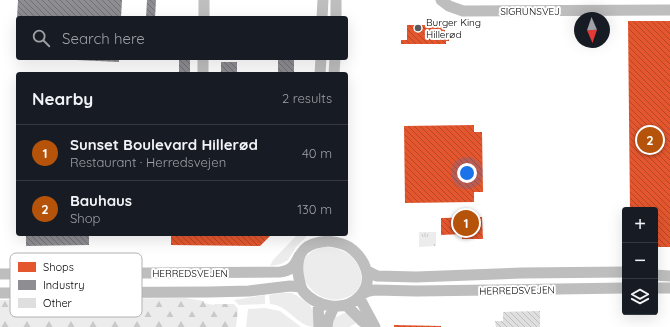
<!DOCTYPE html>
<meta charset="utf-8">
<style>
body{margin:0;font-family:Quicksand,sans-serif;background:#242831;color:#f1f3f6}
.controls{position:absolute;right:12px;bottom:12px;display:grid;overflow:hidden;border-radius:4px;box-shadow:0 4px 16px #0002}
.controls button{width:36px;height:36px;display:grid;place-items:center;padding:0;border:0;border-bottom:1px solid #363941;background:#171b24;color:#f1f3f6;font:20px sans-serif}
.compass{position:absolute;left:574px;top:12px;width:36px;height:36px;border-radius:50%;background:#171b24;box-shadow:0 4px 16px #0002;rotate:178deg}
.you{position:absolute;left:467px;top:173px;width:14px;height:14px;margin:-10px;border:3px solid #fff;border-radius:50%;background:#1a73e8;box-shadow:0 0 0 6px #1a73e833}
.badge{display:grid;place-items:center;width:26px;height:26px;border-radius:50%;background:#b45309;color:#fff;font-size:13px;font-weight:700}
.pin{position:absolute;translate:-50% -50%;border:2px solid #fff;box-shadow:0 1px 4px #0006}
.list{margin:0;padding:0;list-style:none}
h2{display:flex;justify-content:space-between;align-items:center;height:52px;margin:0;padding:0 16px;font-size:17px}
h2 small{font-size:13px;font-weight:400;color:#9ea1a6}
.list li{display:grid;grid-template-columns:26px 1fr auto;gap:12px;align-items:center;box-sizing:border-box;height:56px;padding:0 16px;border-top:1px solid #363941}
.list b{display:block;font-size:15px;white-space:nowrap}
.list p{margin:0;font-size:13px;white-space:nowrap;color:#9ea1a6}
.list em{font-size:13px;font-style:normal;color:#9ea1a6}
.icon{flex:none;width:22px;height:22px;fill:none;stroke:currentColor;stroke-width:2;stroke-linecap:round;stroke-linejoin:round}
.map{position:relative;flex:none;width:670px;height:327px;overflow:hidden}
.search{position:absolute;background:#171b24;box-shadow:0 4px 16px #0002;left:16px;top:16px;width:332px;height:44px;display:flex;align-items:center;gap:10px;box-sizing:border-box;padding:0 14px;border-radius:4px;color:#9ea1a6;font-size:15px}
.panel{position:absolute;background:#171b24;box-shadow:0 4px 16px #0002;left:16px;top:72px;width:332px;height:164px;border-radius:4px}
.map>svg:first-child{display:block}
</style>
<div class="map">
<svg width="670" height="327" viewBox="0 0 670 327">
<defs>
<pattern id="forest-firs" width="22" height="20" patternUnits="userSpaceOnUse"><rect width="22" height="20" fill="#ececec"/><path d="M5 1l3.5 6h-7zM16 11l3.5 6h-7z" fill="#c9c9c9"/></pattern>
<pattern id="park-tufts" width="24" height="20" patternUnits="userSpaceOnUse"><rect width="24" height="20" fill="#ececec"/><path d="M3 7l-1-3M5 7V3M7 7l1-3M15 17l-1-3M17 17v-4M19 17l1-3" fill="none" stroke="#c9c9c9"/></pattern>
<pattern id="shops-back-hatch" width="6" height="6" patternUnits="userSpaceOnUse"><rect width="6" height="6" fill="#e4572e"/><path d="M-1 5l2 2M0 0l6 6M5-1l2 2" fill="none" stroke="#b64625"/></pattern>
<pattern id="industry-back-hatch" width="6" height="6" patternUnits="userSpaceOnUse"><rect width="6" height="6" fill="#8d8d92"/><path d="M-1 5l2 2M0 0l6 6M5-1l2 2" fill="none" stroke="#717175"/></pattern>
<pattern id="building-back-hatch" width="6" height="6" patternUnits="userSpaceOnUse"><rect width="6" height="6" fill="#dfdfdf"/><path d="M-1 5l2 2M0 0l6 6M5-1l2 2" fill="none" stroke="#bebebe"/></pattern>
</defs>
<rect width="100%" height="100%" fill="#fff"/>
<!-- grass -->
<path fill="#ececec" d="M298,234H309L296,247L288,260L281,264L270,266L273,260Z
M326,247C333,247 340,249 347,253C366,266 368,294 341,299C306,306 282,253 326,247Z
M281,293H291L296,295L310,305L314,313L315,327C297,327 289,305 270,304L269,295Z
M265,295V304L239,305L234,300Z
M265,308L280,311L301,327H246L248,309Z
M344,313H347L358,322L349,327H330L334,318Z"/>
<!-- forest -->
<path fill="url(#forest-firs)" d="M185,298L204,301V303L214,305V304H234L238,309L236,327H0V300Z"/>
<!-- park -->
<path fill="url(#park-tufts)" d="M419,232H436V246L419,247Z"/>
<!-- shops -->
<path fill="url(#shops-back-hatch)" d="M628,21H670V247H655V210H630Z
M407,25H445V32H449V41H446V44H401V40H407Z
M474,125V132H482L483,192H474V202L405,203L404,126Z
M482,217L483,239H462V234L441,235V218Z
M171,234H272L260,246L171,245Z
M394,325L441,326V327H394Z"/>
<!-- industry -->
<path fill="url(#industry-back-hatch)" d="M18,0H122L121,18H17Z
M147,0H156L155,18H146Z
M55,58H119V62L55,59Z
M179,58H190V74H179Z
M278,58H294V74H278Z
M221,62H237V74H221Z
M26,234H89V245L26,246Z"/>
<!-- building -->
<path fill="url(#building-back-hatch)" d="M540,311V327H496L495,321H503V312Z"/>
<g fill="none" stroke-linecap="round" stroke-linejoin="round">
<!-- minor -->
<path stroke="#bebebe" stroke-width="11" d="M441,0L449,6L463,11L670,10
M204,18V0
M322,18L323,0
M336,18V0
M203,74V58
M320,74L321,58
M334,74L335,58
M328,241C335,242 343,243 349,247C365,258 375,280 360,296C345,313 316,307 303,291C300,286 299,279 298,273C296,250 307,243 328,241Z
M367,271L377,276L416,277L522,273L625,272
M0,274L280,272C291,271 295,265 299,256
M655,275L670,276
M655,288H670
M0,293L209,292L249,291L290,286L301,287
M362,294L369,291L375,290L416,291L625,288
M359,297L375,327
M318,303L319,327
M347,306L362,321L370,327
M327,327L328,320L334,307"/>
</g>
<!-- markers -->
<circle fill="#595959" stroke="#fff" stroke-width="1.5" cx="418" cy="28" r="4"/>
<g text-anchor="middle" stroke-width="4" stroke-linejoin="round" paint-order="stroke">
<!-- street labels -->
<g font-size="10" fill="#000" stroke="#fff">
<text x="530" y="15">SIGRUNSVEJ</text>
<text x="190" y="277">HERREDSVEJEN</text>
<text transform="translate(517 290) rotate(-1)" y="4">HERREDSVEJEN</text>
</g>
<!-- poi labels -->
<g font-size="10" fill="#000" stroke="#fff" text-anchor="start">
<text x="426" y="26">Burger King<tspan x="426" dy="12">Hillerød</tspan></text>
</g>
</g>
<!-- legend -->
<rect x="10" y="253" width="132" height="64" rx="6" fill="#fff" stroke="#b2b2b2" stroke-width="1"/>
<rect x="18" y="262" width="18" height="10" fill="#e4572e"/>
<rect x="18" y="280" width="18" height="10" fill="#8d8d92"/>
<rect x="18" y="298" width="18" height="10" fill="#dfdfdf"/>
<g font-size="11" fill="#000">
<text x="43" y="271">Shops</text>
<text x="43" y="289">Industry</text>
<text x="43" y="307">Other</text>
</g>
</svg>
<div class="controls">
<button>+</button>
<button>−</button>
<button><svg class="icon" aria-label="layers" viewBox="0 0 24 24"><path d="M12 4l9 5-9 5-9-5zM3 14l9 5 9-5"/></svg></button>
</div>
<svg class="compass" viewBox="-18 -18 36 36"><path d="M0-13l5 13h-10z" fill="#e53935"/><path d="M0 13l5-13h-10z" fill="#9ea1a6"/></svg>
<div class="you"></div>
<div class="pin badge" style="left:466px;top:223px">1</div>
<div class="pin badge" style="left:650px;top:140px">2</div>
<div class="search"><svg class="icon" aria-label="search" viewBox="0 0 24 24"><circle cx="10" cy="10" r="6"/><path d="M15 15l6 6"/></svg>Search here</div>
<section class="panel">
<h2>Nearby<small>2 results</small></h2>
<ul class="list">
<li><span class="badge">1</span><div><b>Sunset Boulevard Hillerød</b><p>Restaurant · Herredsvejen</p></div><em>40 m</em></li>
<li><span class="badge">2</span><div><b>Bauhaus</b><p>Shop</p></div><em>130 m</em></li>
</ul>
</section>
</div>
